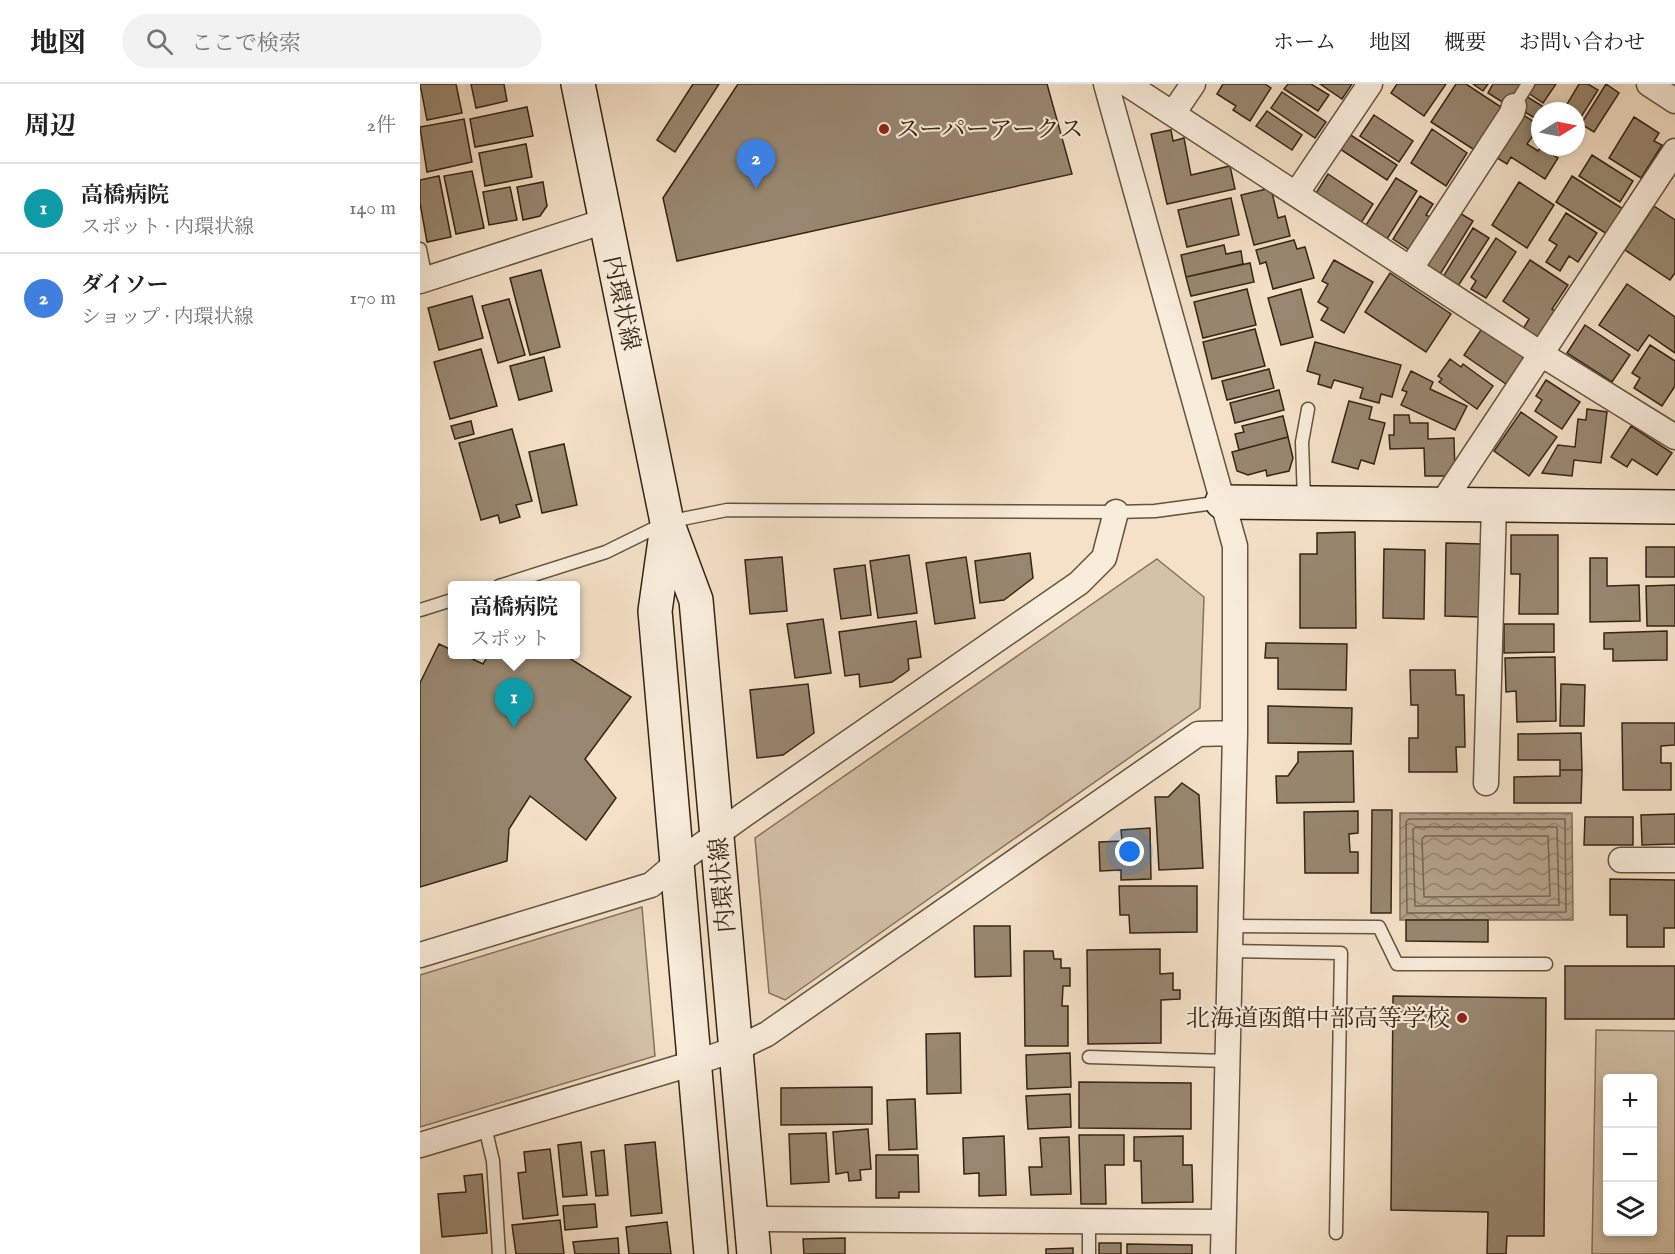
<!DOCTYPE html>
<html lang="ja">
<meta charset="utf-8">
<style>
body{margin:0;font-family:"IM FELL English","Noto Serif JP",serif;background:#f2f2f2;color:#222}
.controls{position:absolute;right:18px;bottom:18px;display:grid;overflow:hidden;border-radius:6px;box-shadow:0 3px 9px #0003}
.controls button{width:54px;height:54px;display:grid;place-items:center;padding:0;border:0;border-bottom:2px solid #e0e0e0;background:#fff;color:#222;font:30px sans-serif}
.compass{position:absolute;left:1111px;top:18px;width:54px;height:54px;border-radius:50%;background:#fff;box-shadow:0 3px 9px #0003;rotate:80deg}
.you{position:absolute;left:710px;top:768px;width:21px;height:21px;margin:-15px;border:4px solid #fff;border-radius:50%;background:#1a73e8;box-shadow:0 0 0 9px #1a73e833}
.badge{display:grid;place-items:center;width:39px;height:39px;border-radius:50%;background:#8f2418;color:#fff;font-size:20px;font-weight:700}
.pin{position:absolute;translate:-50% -50px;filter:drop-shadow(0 2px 3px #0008)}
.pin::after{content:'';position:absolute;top:32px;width:21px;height:18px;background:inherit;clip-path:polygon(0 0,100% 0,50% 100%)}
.popup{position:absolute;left:28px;top:497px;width:132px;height:78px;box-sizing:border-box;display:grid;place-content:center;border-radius:6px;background:#fff;filter:drop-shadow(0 2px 4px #0005);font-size:20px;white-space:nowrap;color:#767676}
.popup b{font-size:22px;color:#222}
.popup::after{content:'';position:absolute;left:50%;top:100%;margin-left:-12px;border:12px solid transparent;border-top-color:#fff}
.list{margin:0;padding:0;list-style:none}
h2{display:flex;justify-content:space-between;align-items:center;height:78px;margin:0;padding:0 24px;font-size:26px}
h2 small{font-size:20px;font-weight:400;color:#767676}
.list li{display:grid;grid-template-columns:39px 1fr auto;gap:18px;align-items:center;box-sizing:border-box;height:90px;padding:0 24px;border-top:2px solid #e0e0e0}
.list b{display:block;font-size:22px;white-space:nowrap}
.list p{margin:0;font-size:20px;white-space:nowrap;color:#767676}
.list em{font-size:20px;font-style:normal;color:#767676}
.icon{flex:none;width:33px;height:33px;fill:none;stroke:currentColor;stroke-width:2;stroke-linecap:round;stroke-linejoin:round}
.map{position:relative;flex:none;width:1255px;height:1170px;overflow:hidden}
header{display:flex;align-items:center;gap:36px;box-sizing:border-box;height:84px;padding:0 30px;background:#fff;border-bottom:2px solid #e0e0e0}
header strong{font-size:28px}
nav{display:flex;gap:33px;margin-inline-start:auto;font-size:21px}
.search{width:420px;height:54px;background:#f2f2f2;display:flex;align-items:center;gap:15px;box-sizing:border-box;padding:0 21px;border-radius:33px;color:#767676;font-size:22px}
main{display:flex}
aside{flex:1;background:#fff}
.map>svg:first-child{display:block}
</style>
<header>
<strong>地図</strong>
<div class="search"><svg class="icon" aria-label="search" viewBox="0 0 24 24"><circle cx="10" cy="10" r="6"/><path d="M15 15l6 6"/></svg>ここで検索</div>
<nav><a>ホーム</a><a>地図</a><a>概要</a><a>お問い合わせ</a></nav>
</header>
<main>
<aside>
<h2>周辺<small>2件</small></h2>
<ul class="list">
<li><span class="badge" style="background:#0f9aa8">1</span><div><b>高橋病院</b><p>スポット · 内環状線</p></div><em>140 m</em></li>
<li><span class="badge" style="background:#3f7fe0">2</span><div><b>ダイソー</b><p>ショップ · 内環状線</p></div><em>170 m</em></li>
</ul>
</aside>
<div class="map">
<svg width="1255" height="1170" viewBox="0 0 1255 1170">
<defs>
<pattern id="water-waves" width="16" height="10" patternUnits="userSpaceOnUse" patternTransform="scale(1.5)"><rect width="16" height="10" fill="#b3a189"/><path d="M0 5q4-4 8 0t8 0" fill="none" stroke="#92836f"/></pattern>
</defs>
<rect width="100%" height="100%" fill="#f4e1c7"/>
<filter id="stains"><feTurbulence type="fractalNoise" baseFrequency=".00333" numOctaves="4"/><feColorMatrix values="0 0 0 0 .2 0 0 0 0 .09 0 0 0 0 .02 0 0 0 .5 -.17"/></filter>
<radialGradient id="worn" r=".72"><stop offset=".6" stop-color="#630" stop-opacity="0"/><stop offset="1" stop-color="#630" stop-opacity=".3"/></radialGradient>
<!-- green -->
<path fill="#d3c1a8" stroke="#84735d" stroke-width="1.5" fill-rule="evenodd" d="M737,475L784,513L780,624L365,916L349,909L335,754Z
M222,823L235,972L0,1043V891Z
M1176,946L1255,947V1170H1172ZM1232,994V1148H1188V994Z"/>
<!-- water -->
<path fill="url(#water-waves)" stroke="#806f59" stroke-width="1.5" d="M980,729H1152L1153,836H980Z"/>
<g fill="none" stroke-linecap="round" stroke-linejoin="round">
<!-- shore -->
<path stroke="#74634e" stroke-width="1.5" d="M989,735H1145L1146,828L987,829L986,738Z
M996,743H1137L1139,821L995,822L993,745Z
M1005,752H1128L1130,812L1004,813L1002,755Z"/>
</g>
<!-- building -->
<path fill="#988770" stroke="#342512" stroke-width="1.5" d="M0,0H36L42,29L7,36Z
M51,0H84L87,17L56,24Z
M273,0H299L255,68L237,56Z
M318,0H627L652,90L257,177L243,114Z
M803,0H845L851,4L830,37L813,26L816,22L797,10Z
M868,0H891L909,11L898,27L864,5Z
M900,0H932L922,15Z
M977,0H1026L1004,32L971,9Z
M1036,0H1046L1084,25L1056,67L1011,38Z
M1053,0H1068L1063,7Z
M1073,0H1101L1087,21L1068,9Z
M1112,0H1136L1123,19L1107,8Z
M1159,0H1168L1178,6L1156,41V27H1143Z
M1186,0L1199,9L1174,48L1161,40Z
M862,8L906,38L895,54L851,24Z
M1106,12L1130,27H1120V37L1098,24Z
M107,23L113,52L55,63L50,35Z
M847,27L882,51L872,66L836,42Z
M1102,30L1120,42L1107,60L1118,67L1121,63L1138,74L1125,95L1091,73L1087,80L1074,72Z
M954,31L993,57L979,78L940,52Z
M1214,33L1239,49L1234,57L1242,61L1221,94L1189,74Z
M44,35L52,78L7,88L0,43Z
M1012,45L1047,69L1026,102L991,79Z
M751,46L753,57L764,54L771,91L810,82L815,105L747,120L731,50Z
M929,50L977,81L967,96L920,65Z
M106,60L112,93L65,102L59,69Z
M1172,71L1213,97L1200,118L1159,92Z
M52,87L64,144L36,150L24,92Z
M908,90L953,120L941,139L896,109Z
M19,92L31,153L7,158L0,119V96Z
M1152,92L1203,125L1187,150L1136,118Z
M976,94L997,107L967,155L946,141Z
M123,98L127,122L120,132L103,136L97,103Z
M1099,98L1134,121L1107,164L1072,141Z
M90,103L97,136L69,141L63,108Z
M851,104L858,134L865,132L870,152L834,161L821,111Z
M1000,112L1013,120L1006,131L1012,134L991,167L973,155Z
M811,114L819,151L767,163L758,126Z
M1234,122L1255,136V189L1250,196L1205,166Z
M1038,128L1053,137L1019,192L1004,182Z
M1146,129L1177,149L1158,178L1149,172L1140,187L1126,178L1137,161L1129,156Z
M1053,144L1069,154L1038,202L1023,193Z
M1076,154L1096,168L1066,214L1051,205L1056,197L1051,193Z
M874,156L877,165L885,163L894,194L853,205L846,178L840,180L836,166Z
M804,161L806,170L821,167L823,180L766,193L761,171Z
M914,176L953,198L924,249L901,236L908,224L898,218L908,200L902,197Z
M1110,176L1148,201L1132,225L1136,228L1118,255L1103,245L1109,235L1083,217Z
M830,179L834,198L771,212L766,193Z
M121,186L140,263L110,271L90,194Z
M970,189L1031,230L1006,268L945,228Z
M1207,200L1255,233V269L1229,251L1218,267L1179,241Z
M827,205L836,241L783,254L774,218Z
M881,205L893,253L861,261L848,214Z
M52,212L63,254L19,266L8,224Z
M89,215L105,271L78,279L62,222Z
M1165,241L1210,271L1192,298L1147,269Z
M1063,243L1106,272L1086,300L1044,271Z
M835,245L845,282L792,295L783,258Z
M895,258L981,281L972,313L961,310L959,319L940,314L943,304L914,296L911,304L898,300L900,291L887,287Z
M1230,261L1255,277V302L1242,322L1214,304L1220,294L1212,289Z
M61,265L77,322L30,335L14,278Z
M124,273L132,307L99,316L90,282Z
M1030,275L1041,283L1043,280L1073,302L1057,325L1019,298L1022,295L1018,292Z
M849,285L854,304L807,316L802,297Z
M991,287L1013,298L1010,305L1047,322L1035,346L981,321L987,308L982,306Z
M1126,296L1160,318L1142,345L1115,327L1122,316L1116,312Z
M859,306L864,326L815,339L810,319Z
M929,317L952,323L949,335L965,339L954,380L941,376L938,385L912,378Z
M1167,325L1187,328L1181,379L1154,376L1152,392L1122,389L1138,361L1155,363L1158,335L1166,336Z
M1101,328L1137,353L1109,392L1074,367Z
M974,331H989L990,339H1008V355L1034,354L1035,392H1005L1004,364L970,365L969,351H974Z
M863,332L868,353L819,366L815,350L824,348L822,342Z
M51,337L54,350L35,355L31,342Z
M1211,342L1252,369L1237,391L1212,375L1207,383L1191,373Z
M92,345L112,417L96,421L100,433L80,439L78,431L61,436L39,359Z
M868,353L873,374L869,387L847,392L846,386L828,391L817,387L812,368Z
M144,360L157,421L122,429L109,368Z
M935,448L936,544H880V470H897V449Z
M1091,451H1138V530H1099L1100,490H1091Z
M1026,459L1061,460L1060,533L1025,532Z
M1226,463H1255V493H1226Z
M964,465L1005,466L1004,535L963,534Z
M610,469L613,494L584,516L560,519L555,477Z
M489,471L497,529L458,534L450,477Z
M362,473L367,527L330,530L325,476Z
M546,473L555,534L515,540L506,479Z
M1170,474H1187V502L1219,501L1220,537L1170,538Z
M445,481L451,531L421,535L414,485Z
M1255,501V542H1227L1226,502Z
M403,535L411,589L375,594L367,540Z
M496,537L501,573L488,575L489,586L472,598L440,603L439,590L425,592L419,548Z
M1084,540H1134V568L1084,569Z
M1247,547V576L1193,577V565H1184V549Z
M846,559L927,560L926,606L858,605V574H845Z
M19,560L32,566V570H42L63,580L69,570H143L211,613L165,675L196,714L166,756L110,712L89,745L87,777L0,803V599Z
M1135,573L1136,637L1097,638L1096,607L1086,608L1085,574Z
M990,586H1035L1036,611H1044L1045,663H1036L1037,688H989V654H998V621H991Z
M388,600L394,649L363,671L337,674L330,606Z
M1141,600L1165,601L1164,642H1140Z
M848,622L932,624L931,660L848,659Z
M1202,639H1255V661L1241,662V679H1251V706H1203Z
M1161,649L1162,686H1140V676H1098V650Z
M933,667L934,718L857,719L856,692H868L878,678V668Z
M1140,686H1162L1161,719H1094V693L1140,692Z
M762,699L779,711L783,784L739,786L735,713H748Z
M952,726H972L971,829H951Z
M938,727V749L929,750L930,768H938V789H885L884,728Z
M1255,730V760L1222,761L1221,731Z
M1165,733H1213V761H1164Z
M730,744L731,795L701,796V786L680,787L679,758L702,757L701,746Z
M1190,795L1255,796V844H1244V863H1207V831H1190Z
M699,802H777V848L710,849L709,831H700Z
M986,836H1068V858L986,857Z
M554,842H590L591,892L555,893Z
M740,865V890L753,889V906H760V915L741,916V959L668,960L667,866Z
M604,867H633L634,875H641V884H650V902H643L642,922H648V962H605Z
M1145,882H1255V935H1145Z
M973,912L1126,914L1124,1152H1087L1086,1170H1067L1068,1128L971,1126Z
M540,949L541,1009L507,1010L506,950Z
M650,969L651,1003L607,1005L606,971Z
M659,998L771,999V1045L659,1044Z
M452,1003V1040L361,1041V1004Z
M650,1010L651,1043L608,1045L606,1012Z
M495,1015L497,1065L469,1066L467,1016Z
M448,1045L451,1085L440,1086L441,1096L429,1097L428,1088L416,1090L413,1048Z
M406,1049L409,1098L371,1100L369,1050Z
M659,1051H704V1081H685L686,1120H661Z
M584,1052L586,1111L559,1112V1089L544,1090L543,1054Z
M763,1052V1081H772L773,1118L722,1119L721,1077H714V1053Z
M649,1053L651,1110L611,1111L609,1083H622L620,1054Z
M161,1058L167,1111L143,1113L138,1061Z
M235,1058L242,1129L211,1132L205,1061Z
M130,1065L138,1131L103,1135L98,1089L106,1088L104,1068Z
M184,1066L188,1111L176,1112L171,1068Z
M456,1071H498L499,1108H479V1114H456Z
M62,1090L67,1149L22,1153L18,1110L46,1108L44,1092Z
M175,1120L177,1143L145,1146L143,1122Z
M140,1136L144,1170H96L92,1141Z
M247,1138L251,1170H209L206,1143Z
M198,1154L199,1170H155L153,1158Z
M425,1154V1170H384L383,1155Z
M679,1159H701V1170H679Z
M707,1160L772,1161V1170H707Z
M653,1164V1170H626V1165Z"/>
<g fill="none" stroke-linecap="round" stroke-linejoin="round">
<!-- lane casing -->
<g stroke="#64543f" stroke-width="15">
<path id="lane" d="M1094,22L1108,0
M0,165L6,195
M884,416L882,358L888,325
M79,502L186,468L247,438L307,426L696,428L735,427L802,418
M0,526L32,516
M810,842L959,843L977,880H1126
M810,867L921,869L916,1149
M669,973L807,977
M65,1043L73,1077L79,1170
M669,1137V1170"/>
</g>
<!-- street casing -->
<g stroke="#64543f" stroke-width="27">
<path id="street" d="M686,0L815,462V649L803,1170
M707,0L1121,270L1255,353
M1229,0L1255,17
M754,28L773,0
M876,110L950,0
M991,184L1092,29L1094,22
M0,197L185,137
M1021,421L1255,67
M1066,699L1074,421
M1201,776H1255
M0,871L231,801L258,778L325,730L659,499L684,474L696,428
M0,1061L274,979L316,965L347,950L778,650L815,649
M331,1135L803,1138"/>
</g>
<!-- secondary casing -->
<g stroke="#342512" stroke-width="36">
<path id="secondary" d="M158,0L247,438L276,516L334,1170
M802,418L1255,423
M247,442L235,527L291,1170"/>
</g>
<!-- lane -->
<use href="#lane" stroke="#f8ecdb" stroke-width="12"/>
<!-- street -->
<use href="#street" stroke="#f8ecdb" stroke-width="24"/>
<!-- secondary -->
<use href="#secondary" stroke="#f8ecdb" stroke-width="33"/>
</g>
<!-- markers -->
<g fill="#8f2418" stroke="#f8ecdb" stroke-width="2">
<circle cx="464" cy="45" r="6"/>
<circle cx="1042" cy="934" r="6"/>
</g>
<g text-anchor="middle" stroke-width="4.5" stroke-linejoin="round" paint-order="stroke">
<!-- poi labels -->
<g font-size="24" fill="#342512" stroke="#f8ecdb" text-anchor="start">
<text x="476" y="53">スーパーアークス</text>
<text x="1030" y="942" text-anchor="end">北海道函館中部高等学校</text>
</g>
<!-- street labels -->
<g font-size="24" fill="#342512" stroke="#f8ecdb">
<text transform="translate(202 219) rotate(78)" y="8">内環状線</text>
<text transform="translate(302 801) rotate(-95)" y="8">内環状線</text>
</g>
</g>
<rect width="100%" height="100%" filter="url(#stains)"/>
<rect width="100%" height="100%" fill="url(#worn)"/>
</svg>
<div class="controls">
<button>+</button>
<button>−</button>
<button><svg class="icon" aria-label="layers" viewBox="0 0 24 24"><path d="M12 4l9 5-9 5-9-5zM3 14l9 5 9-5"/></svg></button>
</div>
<svg class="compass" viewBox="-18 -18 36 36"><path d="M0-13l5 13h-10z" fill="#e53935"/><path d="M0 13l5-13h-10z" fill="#767676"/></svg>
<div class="you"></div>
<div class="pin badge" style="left:94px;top:644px;background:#0f9aa8">1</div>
<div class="popup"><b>高橋病院</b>スポット</div>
<div class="pin badge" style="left:336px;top:105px;background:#3f7fe0">2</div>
</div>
</main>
